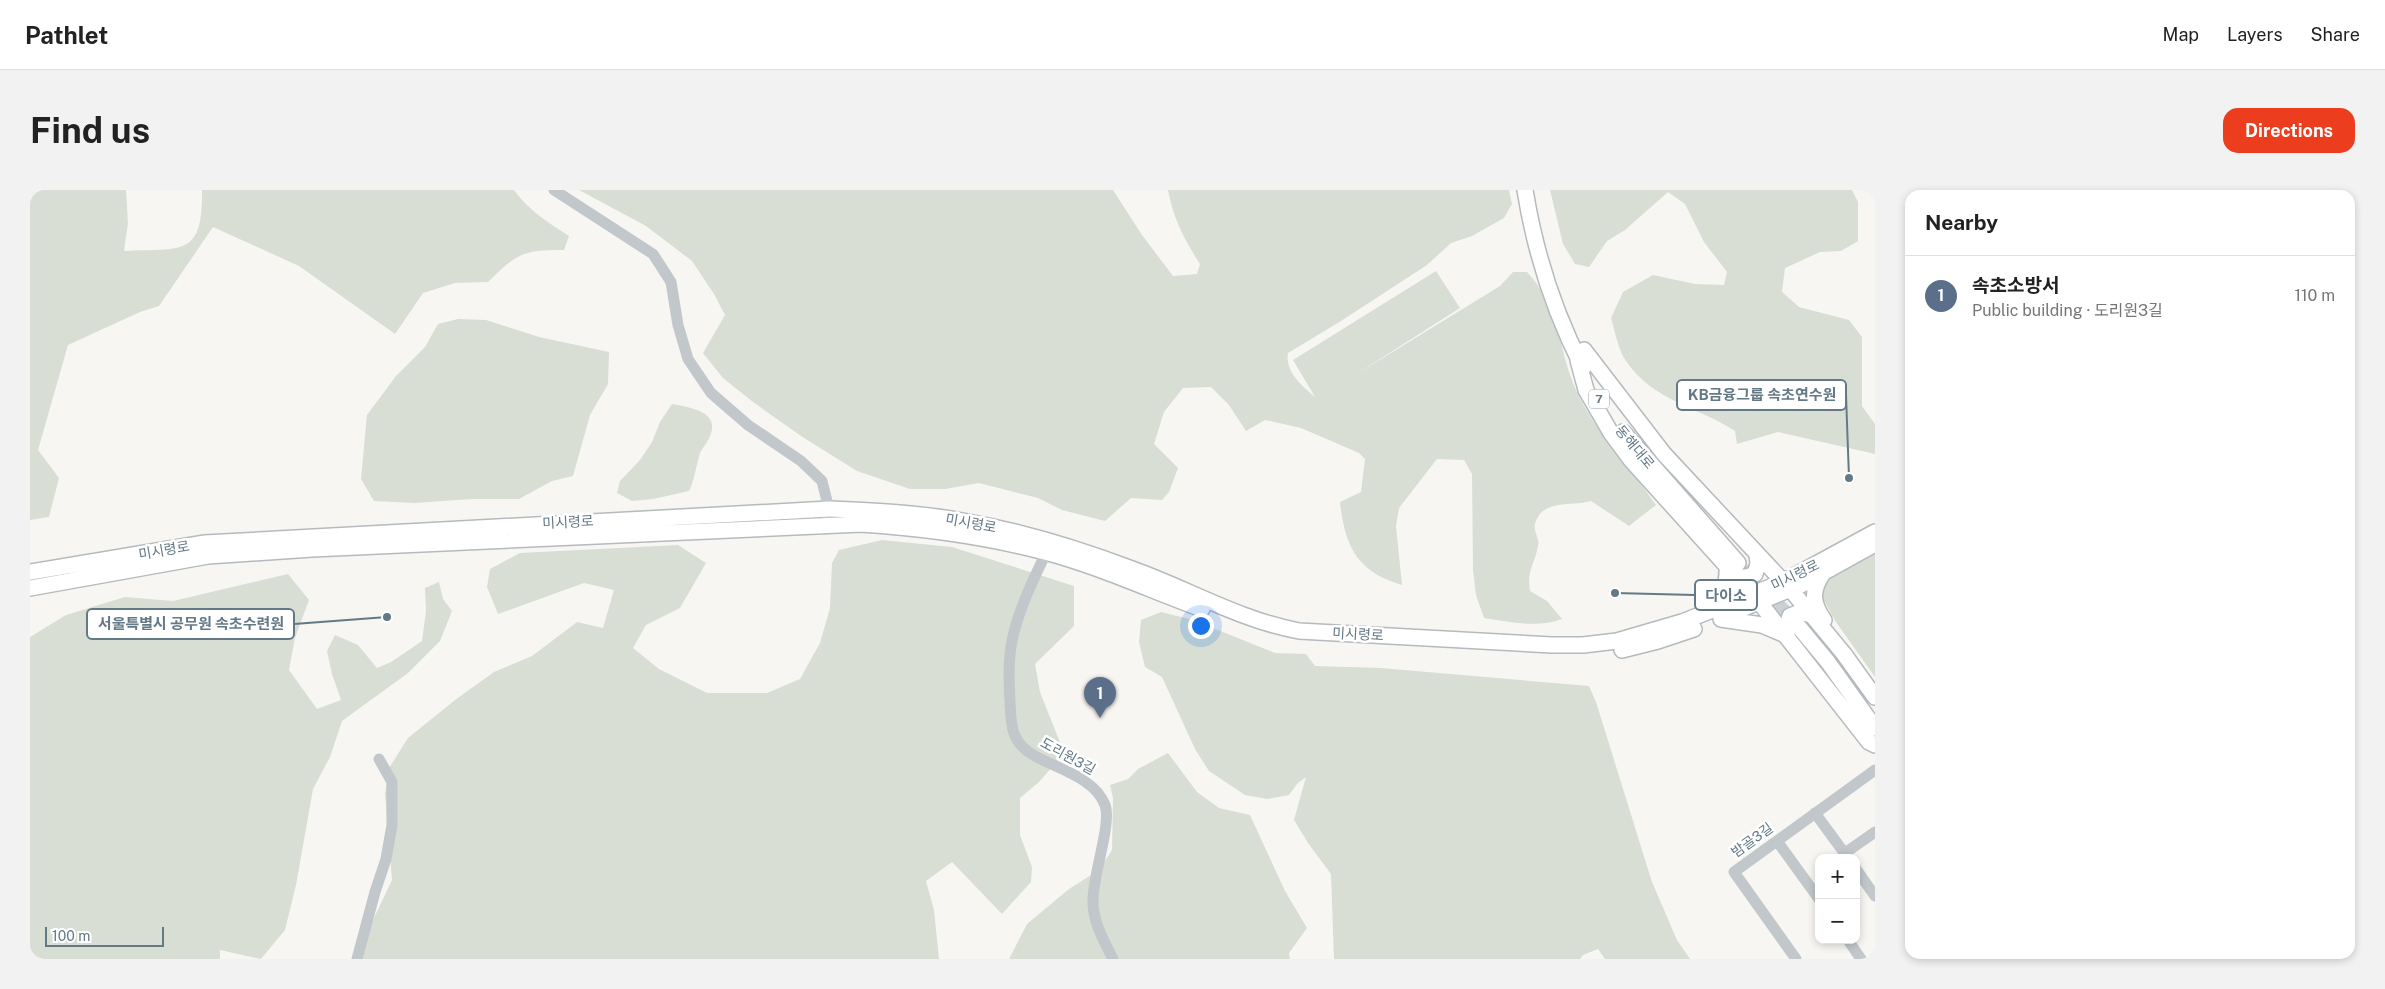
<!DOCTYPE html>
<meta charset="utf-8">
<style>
body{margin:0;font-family:"Public Sans","Noto Sans KR",sans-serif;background:#f2f2f2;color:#222}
.controls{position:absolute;right:15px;bottom:15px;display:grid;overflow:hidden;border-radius:10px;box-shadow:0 2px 8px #0003}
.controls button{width:45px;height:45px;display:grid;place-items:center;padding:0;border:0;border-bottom:1px solid #e0e0e0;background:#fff;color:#222;font:25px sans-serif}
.scale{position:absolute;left:15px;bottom:12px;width:119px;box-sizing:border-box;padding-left:5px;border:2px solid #647986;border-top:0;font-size:14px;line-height:18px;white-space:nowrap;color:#647986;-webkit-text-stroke:4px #fff;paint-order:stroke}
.you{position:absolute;left:1170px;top:435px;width:18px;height:18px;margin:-12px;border:4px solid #fff;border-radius:50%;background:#1a73e8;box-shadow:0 0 0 8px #1a73e833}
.badge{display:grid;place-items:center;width:32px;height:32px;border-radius:50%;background:#ec3e1e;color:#fff;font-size:16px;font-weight:700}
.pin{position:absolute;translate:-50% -41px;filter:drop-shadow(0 1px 2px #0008)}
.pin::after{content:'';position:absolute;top:26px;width:18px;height:15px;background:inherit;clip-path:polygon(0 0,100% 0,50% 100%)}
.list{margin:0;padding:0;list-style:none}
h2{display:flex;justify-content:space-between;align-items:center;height:65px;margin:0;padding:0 20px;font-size:21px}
h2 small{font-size:16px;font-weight:400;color:#767676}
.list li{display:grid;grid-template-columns:32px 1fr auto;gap:15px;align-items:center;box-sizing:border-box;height:80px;padding:0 20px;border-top:1px solid #e0e0e0}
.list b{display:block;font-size:19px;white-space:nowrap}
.list p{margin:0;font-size:16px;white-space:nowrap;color:#767676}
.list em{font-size:16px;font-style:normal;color:#767676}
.map{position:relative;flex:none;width:1845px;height:769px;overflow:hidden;border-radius:15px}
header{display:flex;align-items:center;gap:30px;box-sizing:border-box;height:70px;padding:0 25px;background:#fff;border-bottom:1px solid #e0e0e0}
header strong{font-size:24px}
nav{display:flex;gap:28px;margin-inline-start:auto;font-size:18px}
.intro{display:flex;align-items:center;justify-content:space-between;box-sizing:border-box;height:120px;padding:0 30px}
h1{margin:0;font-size:35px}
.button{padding:12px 22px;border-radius:15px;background:#ec3e1e;color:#fff;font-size:18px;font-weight:700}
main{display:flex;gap:30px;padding:0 30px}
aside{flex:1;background:#fff;border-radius:15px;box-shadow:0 2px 8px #0003}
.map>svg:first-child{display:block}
</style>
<header>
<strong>Pathlet</strong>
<nav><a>Map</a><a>Layers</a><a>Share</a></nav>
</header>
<div class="intro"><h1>Find us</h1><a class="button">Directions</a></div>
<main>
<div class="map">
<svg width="1845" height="769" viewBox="0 0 1845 769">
<rect width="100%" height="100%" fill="#f7f6f3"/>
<!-- green -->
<path fill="#d8ded4" d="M0,0H96L98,33L94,61C151,58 173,69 172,0H484C498,20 519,33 539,46L534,60C492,60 488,63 458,92L425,93L393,103L365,144L269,76L183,37L129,116L110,122L38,155L8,260L29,288L19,327L0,330Z
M549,0H1083L1112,45L1143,86L1167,84L1170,74C1155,51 1143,28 1138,0H1479L1482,14L1474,28L1442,46L1421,53L1397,75L1311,131L1258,163C1255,182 1271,195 1285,207L1263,170L1406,81L1430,118L1325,185L1470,96L1483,82H1497C1531,118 1527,157 1546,200C1565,242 1600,277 1626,315L1599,336L1561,311C1542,317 1512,308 1505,334C1503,341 1510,349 1508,356C1504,377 1497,378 1500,401L1517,411L1532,429C1508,438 1479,432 1454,428L1446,405L1443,380L1442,284L1434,270L1407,269L1369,318L1366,336L1372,395C1328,382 1315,358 1310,312L1331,302L1335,269L1329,263L1271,238L1235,230L1216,241L1199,215L1181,197L1153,198L1134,222L1124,254L1148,278L1139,302L1132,310L1101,308L1075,331L1032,320L1008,308L949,293L915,299H880L827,281L771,246L723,212L693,188L673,163L695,125L684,104L662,71L616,36Z
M1520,0H1822L1828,12V51L1811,61L1790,62L1755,78L1752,102L1769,117L1819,130L1832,147V216L1845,234V264L1748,242L1707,254L1705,241C1667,216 1624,212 1596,171C1588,160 1585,141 1581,128L1593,102L1623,85L1665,94L1694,95L1697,82L1674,52L1655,14L1638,2L1595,40L1577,51L1559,77L1545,74L1533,54Z
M428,129L456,130L509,147L579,162L578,194L560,225L543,286L522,291L489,309H442L385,313L344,311L331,289L337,225L366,186L395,157L408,134Z
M642,214C658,217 691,221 680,246C678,252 673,257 670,263C666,276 665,288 659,301L623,309L602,311L587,303L590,291L610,270L622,252L630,232Z
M852,350L922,357L1044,396V436L1005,474L1010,502L1031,555L1032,566L1009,592L990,608V645L1002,677L1001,692L972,724L922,672L896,691L904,720L909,769H332L342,732L362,690L355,604L359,578L378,548L425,510L464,482L502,466L547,432L573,438L584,400L554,393L468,424L457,397L460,379L490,363L648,355L676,373L650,418L616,435L603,458L629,479L677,503H737L770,489L790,453L800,418L802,373L809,360Z
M1845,361V487L1806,432L1792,407L1798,385Z
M258,384L279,410L265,448L259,480L287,519L311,510L302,484L297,461L305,445L328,455L347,478L361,472L392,451L396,421L395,398L409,392L413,409L422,421L410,451L378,483L312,531L300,567L283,599L266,695L255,740L231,769L190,760V769H0V447L36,425L95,407L143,411Z
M1131,422L1163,430L1245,463L1276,464L1285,476L1351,478L1559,496L1566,512L1622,692L1647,750L1660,769H1575L1568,759L1553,765L1550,769H1304L1301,684L1278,653L1264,630L1276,587L1268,593L1259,605L1237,609L1215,605L1179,581L1165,559L1132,487L1115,477L1109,452L1111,430Z
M1138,563L1167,602L1189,618L1220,625L1255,701L1277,738L1259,763L1260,769H979L997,734L1039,699L1069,680L1082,660L1083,608L1080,595L1098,589L1108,579Z"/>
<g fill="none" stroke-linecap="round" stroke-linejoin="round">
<!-- major-tunnel -->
<path stroke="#cbd0d2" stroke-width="15" stroke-dasharray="15 8" stroke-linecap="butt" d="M1713,379L1767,435"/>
<!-- major casing -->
<g stroke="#b5babe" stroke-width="18">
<path id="major" d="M1495,0C1505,62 1524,122 1553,178
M1554,160L1634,264L1761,400L1814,464L1845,507
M1548,170L1556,200L1581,243L1601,270L1730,413L1839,552L1845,555
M1593,242L1708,373
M0,382L175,353L799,319C845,321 893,323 938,332C994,342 1049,359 1102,379C1158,399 1210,430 1269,441L1522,455H1553L1587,451L1652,432L1753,392L1845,342
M1793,383C1781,401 1782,413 1794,430
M1707,387H1716L1725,384L1728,374L1727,365
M0,398L178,366L282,359L831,334C893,338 954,346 1015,362C1068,376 1120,400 1172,419
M1682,420C1694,407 1698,393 1697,376
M1694,426L1773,394L1845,354
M1691,429L1732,435L1753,444
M1769,437L1798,472L1845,538
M1757,446V436L1760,426L1770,422L1781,425
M1592,460L1628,451L1664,439"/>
</g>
<!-- minor -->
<path stroke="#c1c7ca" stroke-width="11" d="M524,0L623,64L641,92L648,135L658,169L681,203L718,235L771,271L792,291L799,319L798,333
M1016,363C1003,390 988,421 982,451C978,471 979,492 980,512C981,536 981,553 1005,566C1028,579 1065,588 1075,615C1082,634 1062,687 1063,712C1063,732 1074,751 1083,769
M1785,623L1818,668
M1747,651L1789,709
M1815,663L1845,642
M1826,679L1845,706
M1818,750L1831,769
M327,769L345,702L356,669L362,635V592L349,569
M1766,769L1704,682L1845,580
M1844,769L1845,768"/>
<!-- major -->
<use href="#major" stroke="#fff" stroke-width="15"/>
</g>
<g text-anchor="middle" stroke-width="5" stroke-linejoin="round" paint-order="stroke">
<!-- shield labels -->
<rect fill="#fff" stroke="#92a1aa" stroke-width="1" x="1559" y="199.5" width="20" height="19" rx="4"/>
<g font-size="12" font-weight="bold" fill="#647986">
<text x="1569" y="213">7</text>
</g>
<!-- street labels -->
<g font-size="14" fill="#647986" stroke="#fff">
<text transform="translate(1605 257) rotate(50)" y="5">동해대로</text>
<text transform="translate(538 332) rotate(-3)" y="5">미시령로</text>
<text transform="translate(941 333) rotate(10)" y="5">미시령로</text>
<text transform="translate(134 360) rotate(-10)" y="5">미시령로</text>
<text transform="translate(1765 385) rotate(-26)" y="5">미시령로</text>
<text transform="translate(1328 444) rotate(3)" y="5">미시령로</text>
<text transform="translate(1038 566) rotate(29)" y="5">도리원3길</text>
<text transform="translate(1722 650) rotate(-36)" y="5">밤골3길</text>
</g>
</g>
<!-- callouts -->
<path fill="none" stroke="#647986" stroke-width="2" d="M1819 288L1816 205M1585 403L1665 405M357 427L264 434"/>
<g fill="#647986" stroke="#fff" stroke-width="2">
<circle cx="1819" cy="288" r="5"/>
<circle cx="1585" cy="403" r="5"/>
<circle cx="357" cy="427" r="5"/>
</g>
<g fill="#fff" stroke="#647986" stroke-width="2">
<rect x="1647" y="190" width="169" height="30" rx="5"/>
<rect x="1665" y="390" width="62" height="30" rx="5"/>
<rect x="57" y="419" width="207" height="30" rx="5"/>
</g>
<g font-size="15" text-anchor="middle" font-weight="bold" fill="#647986">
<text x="1732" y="210">KB금융그룹 속초연수원</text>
<text x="1696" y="411">다이소</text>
<text x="161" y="439">서울특별시 공무원 속초수련원</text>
</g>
</svg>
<div class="controls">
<button>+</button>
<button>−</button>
</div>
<div class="scale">100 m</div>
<div class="you"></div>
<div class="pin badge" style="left:1070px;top:528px;background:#5c6f8a">1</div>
</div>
<aside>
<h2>Nearby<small></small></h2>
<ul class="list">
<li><span class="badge" style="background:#5c6f8a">1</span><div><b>속초소방서</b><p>Public building · 도리원3길</p></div><em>110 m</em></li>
</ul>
</aside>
</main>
